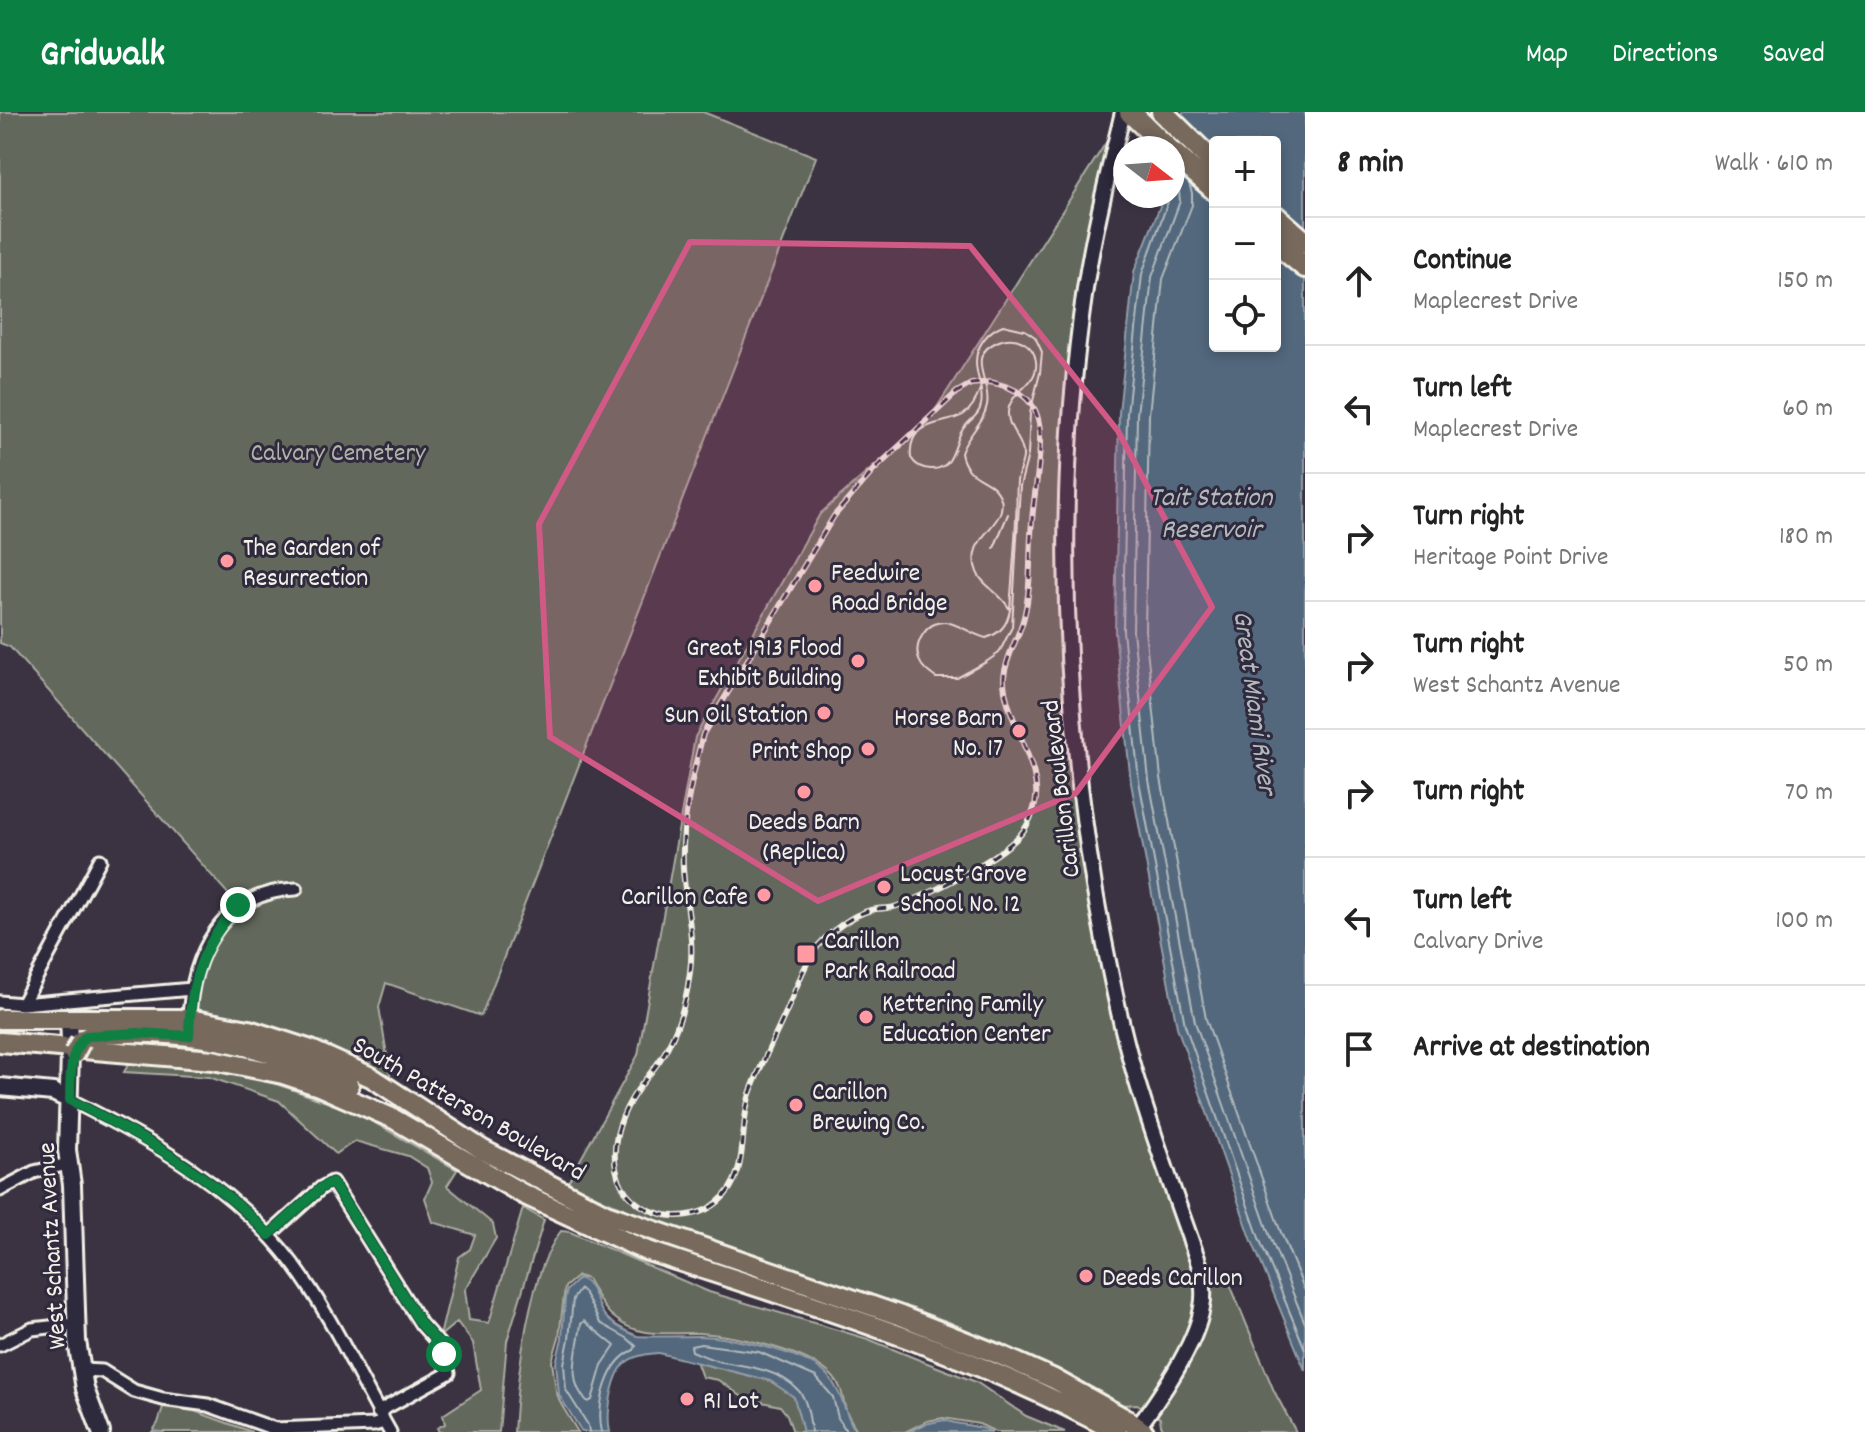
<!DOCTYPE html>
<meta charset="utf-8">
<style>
body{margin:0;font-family:Dekko,sans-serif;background:#f6f6f6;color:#222}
.controls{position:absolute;right:24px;top:24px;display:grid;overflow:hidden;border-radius:8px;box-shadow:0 4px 12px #0003}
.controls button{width:72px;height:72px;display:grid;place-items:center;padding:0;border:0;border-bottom:2px solid #e0e0e0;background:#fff;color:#222;font:40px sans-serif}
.compass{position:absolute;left:1113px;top:24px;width:72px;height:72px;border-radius:50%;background:#fff;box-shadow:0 4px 12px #0003;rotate:107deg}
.stop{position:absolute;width:24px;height:24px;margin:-18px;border:6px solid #0b8043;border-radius:50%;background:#fff}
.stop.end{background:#0b8043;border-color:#fff;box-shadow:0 2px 8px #0008}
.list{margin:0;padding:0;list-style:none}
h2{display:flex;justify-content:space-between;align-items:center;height:104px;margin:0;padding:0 32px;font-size:34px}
h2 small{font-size:26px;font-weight:400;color:#767676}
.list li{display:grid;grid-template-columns:52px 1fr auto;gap:24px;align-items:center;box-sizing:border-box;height:128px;padding:0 32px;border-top:2px solid #e0e0e0}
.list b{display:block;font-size:30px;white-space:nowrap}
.list p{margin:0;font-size:26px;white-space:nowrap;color:#767676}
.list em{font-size:26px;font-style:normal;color:#767676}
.icon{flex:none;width:44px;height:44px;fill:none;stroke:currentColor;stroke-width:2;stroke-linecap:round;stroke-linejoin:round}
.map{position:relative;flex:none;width:1305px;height:1320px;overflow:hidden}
header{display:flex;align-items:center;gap:48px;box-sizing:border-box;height:112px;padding:0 40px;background:#0b8043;color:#fff}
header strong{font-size:38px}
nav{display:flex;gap:44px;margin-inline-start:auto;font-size:28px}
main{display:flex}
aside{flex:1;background:#fff}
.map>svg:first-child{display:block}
</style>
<header>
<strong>Gridwalk</strong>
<nav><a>Map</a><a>Directions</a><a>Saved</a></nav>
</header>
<main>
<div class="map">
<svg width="1305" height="1320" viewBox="0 0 1305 1320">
<rect width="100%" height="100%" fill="#3b3342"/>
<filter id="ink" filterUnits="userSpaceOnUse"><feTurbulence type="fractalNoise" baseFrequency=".0125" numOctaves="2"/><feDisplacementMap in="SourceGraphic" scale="16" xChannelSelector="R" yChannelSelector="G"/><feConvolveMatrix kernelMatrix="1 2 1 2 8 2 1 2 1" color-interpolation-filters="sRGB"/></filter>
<g filter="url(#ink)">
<!-- green -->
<path fill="#62685b" stroke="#abaca2" stroke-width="2" d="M0,0H703L816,45L481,904L386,871L379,895L393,979L189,907L198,856L238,793L10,535L0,531Z
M1107,29L1113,39L1074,267L1072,587L1111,863L1199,1152L1225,1160L1274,1279L1296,1320H1166L1161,1313L1160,1306L1137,1292L1121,1293L1046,1254L949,1210L632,1100L567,1072L638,943L695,625L820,402L932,303Z
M131,948L236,959L288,976L359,1002L457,1058L447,1074L493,1112L496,1126L465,1178L469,1208L489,1211L523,1096L544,1108L507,1229L499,1320H439L437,1316L445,1312L443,1303L481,1278L473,1231L457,1210L440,1224L459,1145L470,1137L475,1123L433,1110L425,1086L432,1070L427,1056L408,1044L355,1029L336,1042L279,989L209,965L124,960Z
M561,1119L570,1120L709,1180L868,1227L917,1247L976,1270L1026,1304L1065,1320H996L979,1312L943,1306L927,1309L905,1320H858C854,1313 849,1306 846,1298C842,1285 843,1276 833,1265C809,1239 734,1223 699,1221C670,1220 640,1227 616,1207C602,1197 596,1181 587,1167L578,1164L565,1175L559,1225L552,1249L556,1279L561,1292L578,1320H514C517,1266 528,1162 561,1119Z
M696,1249C722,1261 782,1261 796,1289C800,1298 801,1310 803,1320H793L787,1303L780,1294L744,1286L718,1268L702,1265Z
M163,1295L194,1299L252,1320H152L158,1311Z"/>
<!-- water -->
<path fill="#52677d" stroke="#939ea8" stroke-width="2" fill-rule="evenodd" d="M1183,0H1305V1258L1252,1129L1177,915L1131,671L1115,520L1119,301L1134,160L1164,84H1173V44ZM1215,30H1275V234H1215Z
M579,1166C596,1173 595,1193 606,1205C612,1212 628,1220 637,1224C641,1225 689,1224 698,1224C728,1224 803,1240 825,1261C842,1277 844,1301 856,1320H803L794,1285L770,1269L659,1241C649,1242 637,1243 628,1249C612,1260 606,1302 610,1320H582L559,1283L556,1251L562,1226L565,1186L567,1178Z
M944,1308C961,1314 976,1312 992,1320H909L925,1312Z"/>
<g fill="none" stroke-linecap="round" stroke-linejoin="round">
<!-- shore -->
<path stroke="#b3babd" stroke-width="2" d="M1173,70L1179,79L1180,89L1152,165L1137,303L1133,519L1149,668L1195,910L1269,1122L1305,1211
M1189,71L1192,81V93L1163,167L1149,303L1145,518L1161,666L1206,907L1280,1118L1305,1179
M1170,84L1142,162L1127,302L1123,519L1139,669L1185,913L1259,1126L1305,1237
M584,1209L615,1234L602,1253L592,1288L588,1290C565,1270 578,1239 581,1212Z
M589,1320L588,1313L566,1278L564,1252L569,1227L573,1187L580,1177L584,1180L600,1211L627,1226L636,1234L634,1238C607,1249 596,1293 602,1320
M811,1320C810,1307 808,1288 798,1278C780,1258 747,1254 722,1250C712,1248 702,1243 692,1239L691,1234L701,1232L759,1240L816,1265L833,1285L838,1306L847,1320"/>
<!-- stream -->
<path stroke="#939ea8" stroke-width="3" d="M154,1320H159"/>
<!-- minor casing -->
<g stroke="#f4f1e8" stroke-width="17">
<path id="minor" d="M0,890L22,892L192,877
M22,892L100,748
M189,910C191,843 222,780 296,777
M70,988C153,1029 236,1076 293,1152C332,1204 358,1264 390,1320
M0,1078L34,1060L68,1052
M269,1123L321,1076L332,1070L421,1212L439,1232L449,1261L378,1300
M0,1233L32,1217L76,1212
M81,1258L102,1259L134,1279L163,1287L208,1293L275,1317L374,1313L384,1310"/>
</g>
<!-- tertiary casing -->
<g stroke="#f4f1e8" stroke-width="20">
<path id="tertiary" d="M1123,0C1109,59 1094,117 1085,177C1056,375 1062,577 1094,774C1105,837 1117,901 1135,963C1154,1027 1177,1089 1199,1152C1202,1167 1205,1180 1202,1195C1197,1232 1157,1290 1134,1320"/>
</g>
<!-- secondary casing -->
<g stroke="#f4f1e8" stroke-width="22">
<path id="secondary" d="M69,907L70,928
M70,942L67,1038L72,1073L77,1229L85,1277L101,1320
M0,975L53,980L70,988"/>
</g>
<!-- primary casing -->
<g stroke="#f4f1e8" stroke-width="24">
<path id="primary" d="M0,907H189L249,918L311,938L371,965L483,1038L606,1102L901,1204L1000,1243L1054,1267L1126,1307L1144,1320
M81,929C92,919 108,922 122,921C203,919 278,936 349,974
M0,930L213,948L283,962L319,974L394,1007L523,1082L642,1137C802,1190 968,1238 1117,1320"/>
</g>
<!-- motorway casing -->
<g stroke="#f4f1e8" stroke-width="26">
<path id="motorway" d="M1130,0L1167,36
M1162,0L1215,52
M1173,41L1215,78
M1275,104L1305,130
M1275,130L1305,155"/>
</g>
<!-- minor -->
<use href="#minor" stroke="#2f2a3d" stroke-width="11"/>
<!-- tertiary -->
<use href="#tertiary" stroke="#2f2a3d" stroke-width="14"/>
<!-- secondary -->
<use href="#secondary" stroke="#2f2a3d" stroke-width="16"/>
<!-- primary -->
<use href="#primary" stroke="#77695c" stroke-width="18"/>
<!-- motorway -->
<use href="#motorway" stroke="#77695c" stroke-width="20"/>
<!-- tram -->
<path stroke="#f4f1e8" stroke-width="2" d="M980,277C977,287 972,297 963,303C944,314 907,307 911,346C916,354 922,357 931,357C955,358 953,331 963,317C969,308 979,304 981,293C985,274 971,258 978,238C983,226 990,218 1003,213L1025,218L1035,225L1042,240L1040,261L1030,301L1028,343L1020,374L1012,515L999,541L986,550L957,566H936C929,561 922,556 919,548C913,532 926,510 944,510C956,510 972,523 986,526C1001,521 1007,513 1010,498C1012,467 1015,437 1016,406C1017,394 1016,381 1017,369C1018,361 1022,353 1023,345C1024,327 1007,318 1008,300C1010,278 1039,274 1036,249C1035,241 1030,234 1023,230C1015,226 1007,226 999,229C963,244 992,269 987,293C984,311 967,323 961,341C966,370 994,364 1001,387C1008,414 963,425 977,460C982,474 1002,481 1010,498
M994,436L1008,402"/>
<!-- rail casing -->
<g stroke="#f4f1e8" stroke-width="6">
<path id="rail" d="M990,270C1008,274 1026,280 1035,298C1038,305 1040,315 1040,322C1041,350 1034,381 1032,409C1029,441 1032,473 1024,505C1019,526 1006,543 1004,565C1002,603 1047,659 1034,696C1032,703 1028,712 1024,718C1007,743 924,786 894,795C887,797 878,796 871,798C852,803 831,819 818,834C804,852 796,877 787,898C775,925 761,952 751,979C737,1017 752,1061 718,1090C704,1102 683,1106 665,1103C606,1090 605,1032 631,988C641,970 658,955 667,936C680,912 687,886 690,860C695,824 685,791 683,756C681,711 692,665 703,622L834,404L874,358L957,280L971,272Z"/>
</g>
<!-- rail -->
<use href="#rail" stroke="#2f2a3d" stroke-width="3" stroke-dasharray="9" stroke-linecap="butt"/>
<!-- primary-bridge casing -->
<g stroke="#f4f1e8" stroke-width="24" stroke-linecap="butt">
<path id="primary-bridge" d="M74,942L81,929"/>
</g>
<!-- primary-bridge -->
<use href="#primary-bridge" stroke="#77695c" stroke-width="18"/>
</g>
</g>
<g fill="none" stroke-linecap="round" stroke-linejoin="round" filter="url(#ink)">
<!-- route -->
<path stroke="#0b8043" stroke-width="10" d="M238,793C201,835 190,869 189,924L137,921L86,924C68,940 71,966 70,988C141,1024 214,1064 269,1123L321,1076L332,1070L421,1212L439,1232L444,1242"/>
</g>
<!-- marked area -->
<path fill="#d15985" fill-opacity="0.2" stroke="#d15985" stroke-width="6" stroke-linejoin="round" d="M690,130L970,134L1118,319L1212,495L1076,681L818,789L550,625L539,412Z"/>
<!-- markers -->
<g fill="#ff9aa2" stroke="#2f2a3d" stroke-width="3">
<circle cx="227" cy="449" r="8"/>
<circle cx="815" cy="474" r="8"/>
<circle cx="858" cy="549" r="8"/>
<circle cx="824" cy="601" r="8"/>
<circle cx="1019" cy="619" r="8"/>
<circle cx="868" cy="637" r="8"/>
<circle cx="804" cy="680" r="8"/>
<circle cx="884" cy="775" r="8"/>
<circle cx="764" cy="783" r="8"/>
<rect x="796" y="832" width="20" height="20" rx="4"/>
<circle cx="866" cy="905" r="8"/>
<circle cx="796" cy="993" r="8"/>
<circle cx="1086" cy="1164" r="8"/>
<circle cx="687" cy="1287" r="8"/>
</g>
<g text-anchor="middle" stroke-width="6" stroke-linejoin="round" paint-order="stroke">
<!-- park labels -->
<g font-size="26" fill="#b2b3a9" stroke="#2f2a3d">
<text x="338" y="348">Calvary Cemetery</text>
</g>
<!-- poi labels -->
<g font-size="26" fill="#f4f1e8" stroke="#2f2a3d" text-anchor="start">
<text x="243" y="443">The Garden of<tspan x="243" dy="30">Resurrection</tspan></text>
<text x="831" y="468">Feedwire<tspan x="831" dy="30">Road Bridge</tspan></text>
<text x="842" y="543" text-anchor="end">Great 1913 Flood<tspan x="842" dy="30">Exhibit Building</tspan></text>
<text x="808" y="610" text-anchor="end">Sun Oil Station</text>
<text x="1003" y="613" text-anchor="end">Horse Barn<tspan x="1003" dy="30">No. 17</tspan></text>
<text x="852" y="646" text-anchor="end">Print Shop</text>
<text x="804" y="717" text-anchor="middle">Deeds Barn<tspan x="804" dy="30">(Replica)</tspan></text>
<text x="900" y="769">Locust Grove<tspan x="900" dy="30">School No. 12</tspan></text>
<text x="748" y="792" text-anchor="end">Carillon Cafe</text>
<text x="824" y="836">Carillon<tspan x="824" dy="30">Park Railroad</tspan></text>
<text x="882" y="899">Kettering Family<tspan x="882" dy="30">Education Center</tspan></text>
<text x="812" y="987">Carillon<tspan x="812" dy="30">Brewing Co.</tspan></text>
<text x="1102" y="1173">Deeds Carillon</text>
<text x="703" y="1296">R1 Lot</text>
</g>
<!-- street labels -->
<g font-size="26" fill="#f4f1e8" stroke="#2f2a3d">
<text transform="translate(1059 677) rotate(-97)" y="9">Carillon Boulevard</text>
<text transform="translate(470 995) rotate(30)" y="9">South Patterson Boulevard</text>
<text transform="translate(50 1134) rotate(-93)" y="9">West Schantz Avenue</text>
</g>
<!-- water labels -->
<g font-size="28" font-style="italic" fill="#b3babd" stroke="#2f2a3d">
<text x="1211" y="393">Tait Station<tspan x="1211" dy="32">Reservoir</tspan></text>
<text transform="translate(1257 590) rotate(82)" y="10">Great Miami River</text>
</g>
</g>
</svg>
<div class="controls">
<button>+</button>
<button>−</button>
<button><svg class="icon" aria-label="locate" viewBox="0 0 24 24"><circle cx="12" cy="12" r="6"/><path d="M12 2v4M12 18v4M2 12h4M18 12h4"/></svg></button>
</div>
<svg class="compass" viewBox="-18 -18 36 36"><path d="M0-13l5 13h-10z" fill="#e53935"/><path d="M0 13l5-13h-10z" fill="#767676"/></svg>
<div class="stop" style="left:444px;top:1242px"></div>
<div class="stop end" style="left:238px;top:793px"></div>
</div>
<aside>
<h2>8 min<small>Walk · 610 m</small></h2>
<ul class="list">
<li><svg class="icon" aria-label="ahead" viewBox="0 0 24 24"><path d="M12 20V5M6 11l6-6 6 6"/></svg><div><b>Continue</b><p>Maplecrest Drive</p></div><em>150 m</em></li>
<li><svg class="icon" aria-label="left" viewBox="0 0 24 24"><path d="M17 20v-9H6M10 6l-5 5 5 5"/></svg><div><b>Turn left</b><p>Maplecrest Drive</p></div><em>60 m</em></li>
<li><svg class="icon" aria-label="right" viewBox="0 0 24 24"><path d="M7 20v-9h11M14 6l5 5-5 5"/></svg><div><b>Turn right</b><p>Heritage Point Drive</p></div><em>180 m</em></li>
<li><svg class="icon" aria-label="right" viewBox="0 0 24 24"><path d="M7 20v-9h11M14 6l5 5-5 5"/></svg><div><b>Turn right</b><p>West Schantz Avenue</p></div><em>50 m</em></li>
<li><svg class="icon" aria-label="right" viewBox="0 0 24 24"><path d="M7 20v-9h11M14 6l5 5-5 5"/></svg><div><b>Turn right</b></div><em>70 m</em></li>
<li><svg class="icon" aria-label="left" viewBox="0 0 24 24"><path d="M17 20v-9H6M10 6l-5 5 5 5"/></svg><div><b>Turn left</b><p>Calvary Drive</p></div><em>100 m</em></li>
<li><svg class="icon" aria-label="arrive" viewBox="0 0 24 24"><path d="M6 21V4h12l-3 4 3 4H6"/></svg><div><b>Arrive at destination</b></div></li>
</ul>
</aside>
</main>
